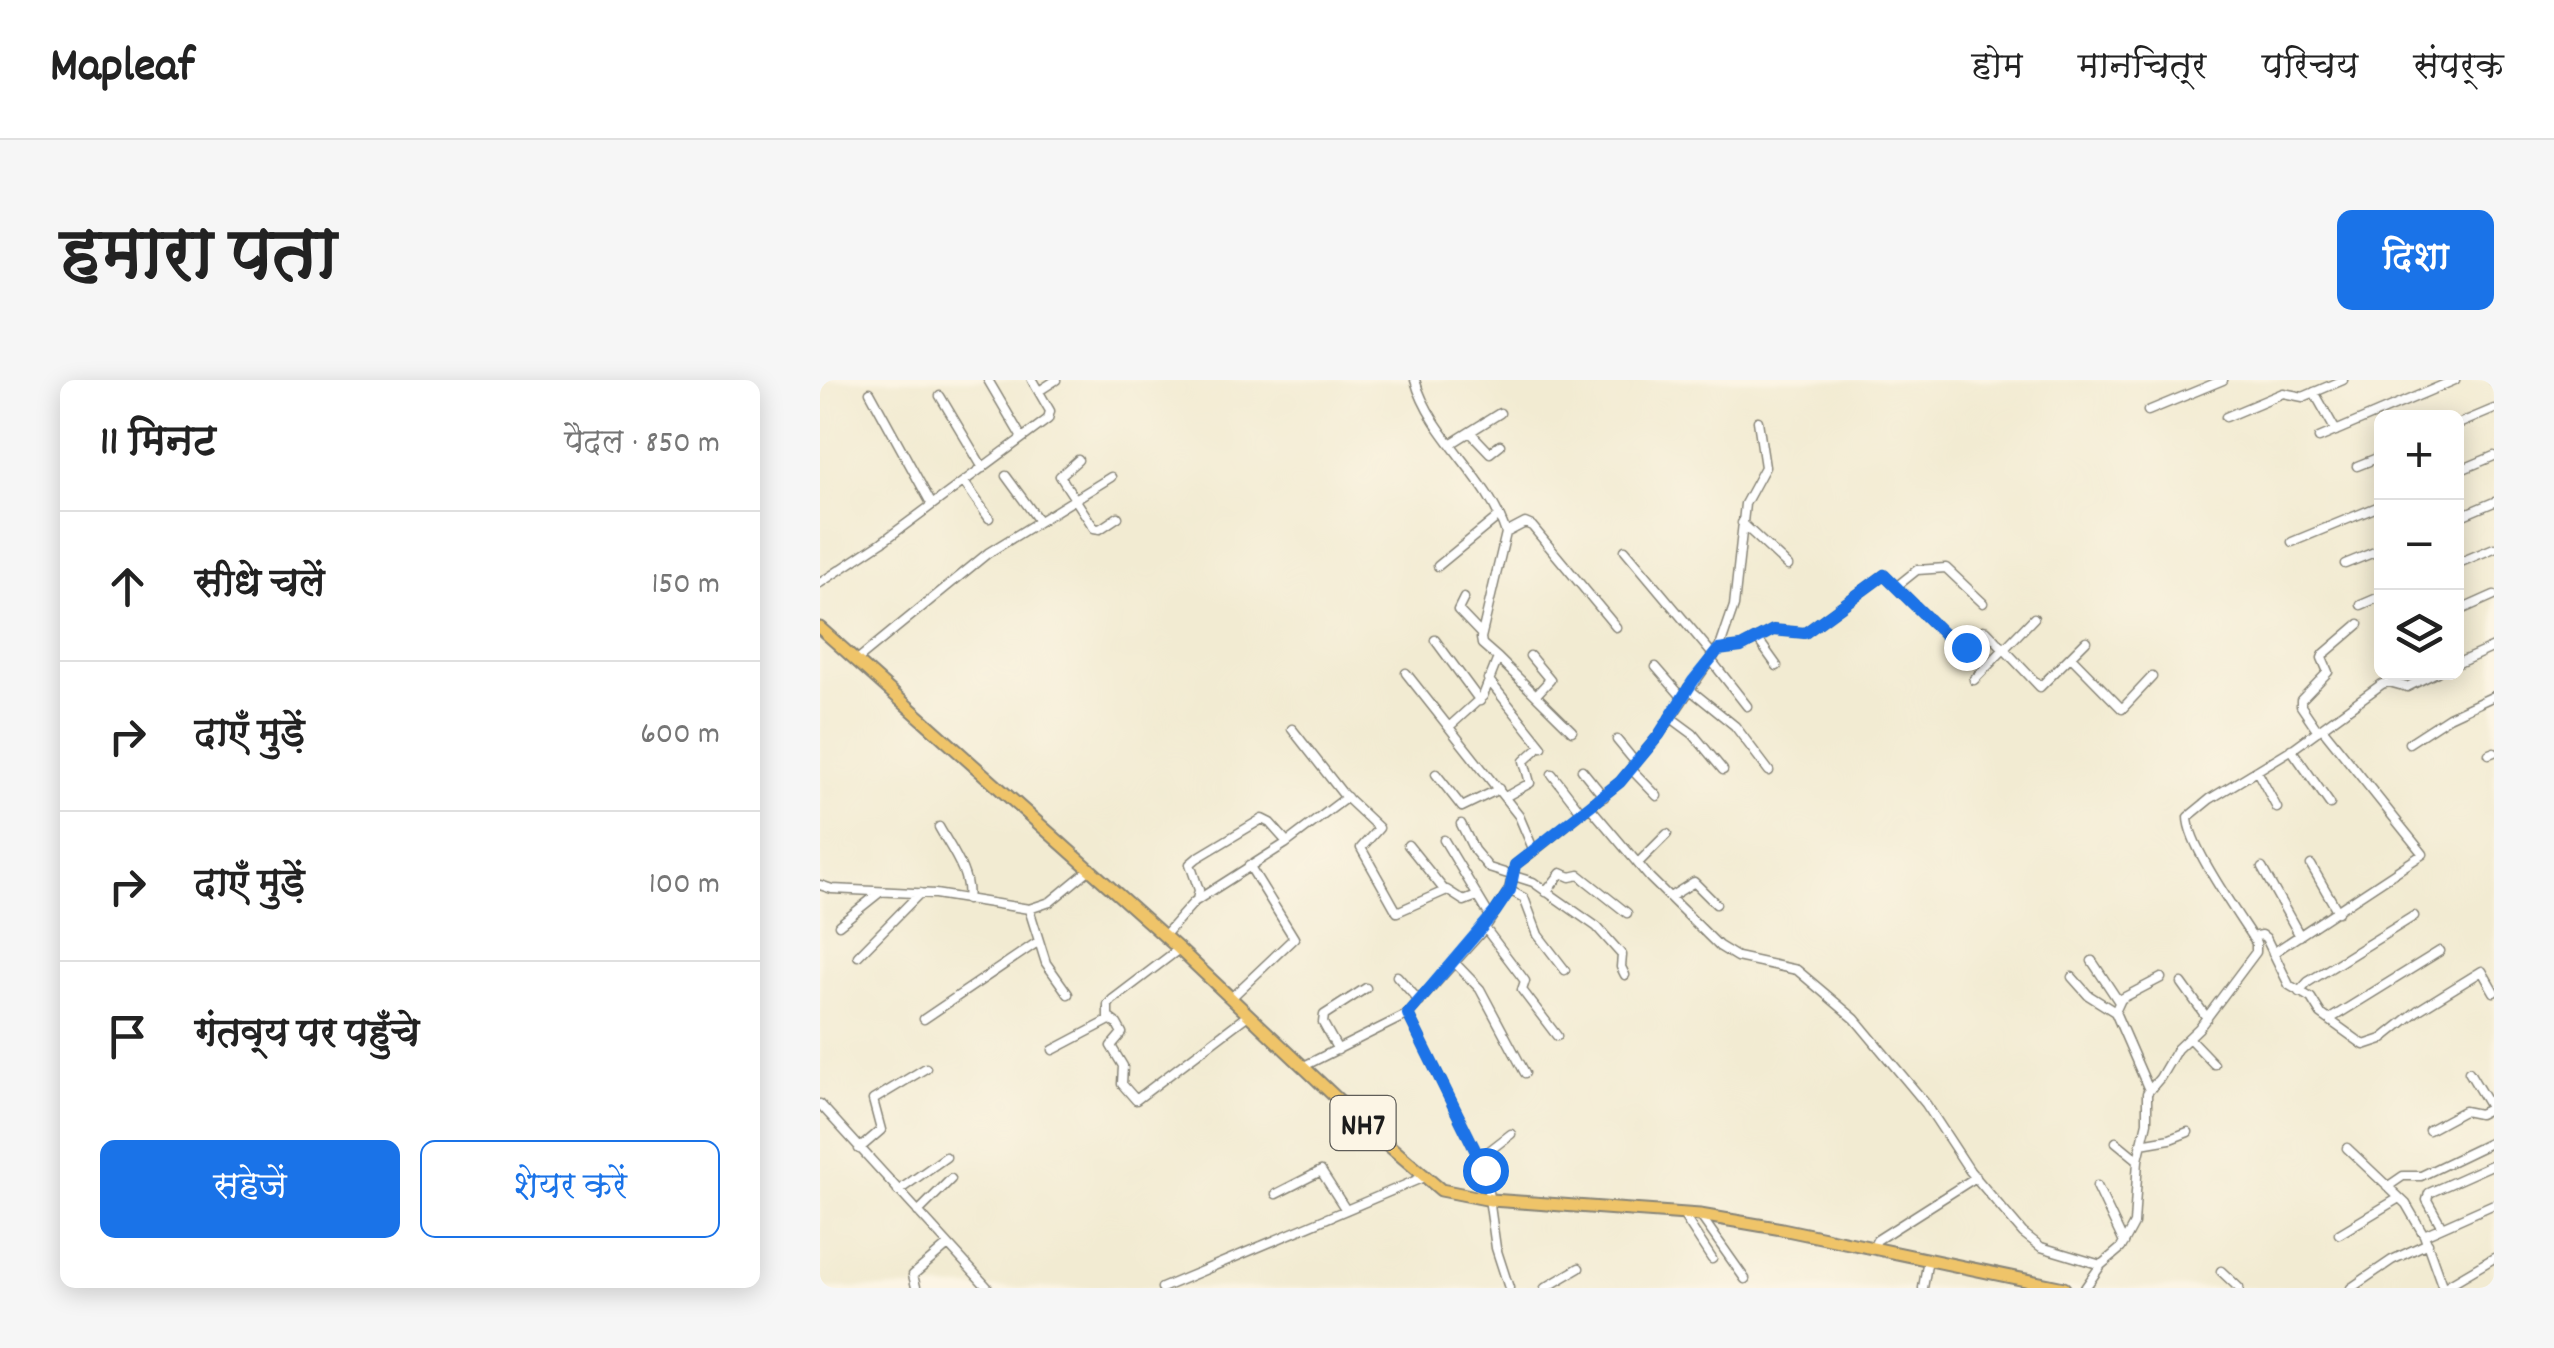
<!DOCTYPE html>
<html lang="hi">
<meta charset="utf-8">
<style>
body{margin:0;font-family:Dekko,"Playpen Sans Deva",sans-serif;background:#f6f6f6;color:#222}
.controls{position:absolute;right:30px;top:30px;display:grid;overflow:hidden;border-radius:15px;box-shadow:0 5px 25px #0003}
.controls button{width:90px;height:90px;display:grid;place-items:center;padding:0;border:0;border-bottom:2px solid #e0e0e0;background:#fff;color:#222;font:50px sans-serif}
.stop{position:absolute;width:30px;height:30px;margin:-22px;border:8px solid #1a73e8;border-radius:50%;background:#fff}
.stop.end{background:#1a73e8;border-color:#fff;box-shadow:0 2px 10px #0008}
.list{margin:0;padding:0;list-style:none}
h2{display:flex;justify-content:space-between;align-items:center;height:130px;margin:0;padding:0 40px;font-size:42px}
h2 small{font-size:32px;font-weight:400;color:#767676}
.list li{display:grid;grid-template-columns:65px 1fr auto;gap:30px;align-items:center;box-sizing:border-box;height:150px;padding:0 40px;border-top:2px solid #e0e0e0}
.list b{display:block;font-size:38px;white-space:nowrap}
.list em{font-size:32px;font-style:normal;color:#767676}
.actions{display:flex;gap:20px;padding:30px 40px}
.actions a{flex:1;padding:22px 0;border:2px solid #1a73e8;border-radius:15px;text-align:center;font-size:35px;color:#1a73e8}
.actions .main{background:#1a73e8;color:#fff}
.icon{flex:none;width:55px;height:55px;fill:none;stroke:currentColor;stroke-width:2;stroke-linecap:round;stroke-linejoin:round}
.map{position:relative;flex:none;width:1674px;height:908px;overflow:hidden;border-radius:15px}
header{display:flex;align-items:center;gap:60px;box-sizing:border-box;height:140px;padding:0 50px;background:#fff;border-bottom:2px solid #e0e0e0}
header strong{font-size:48px}
nav{display:flex;gap:55px;margin-inline-start:auto;font-size:35px}
.intro{display:flex;align-items:center;justify-content:space-between;box-sizing:border-box;height:240px;padding:0 60px}
h1{margin:0;font-size:70px}
.button{padding:25px 45px;border-radius:15px;background:#1a73e8;color:#fff;font-size:35px;font-weight:700}
main{display:flex;gap:60px;padding:0 60px}
aside{flex:1;background:#fff;border-radius:15px;box-shadow:0 5px 25px #0003}
.map>svg:first-child{display:block}
</style>
<header>
<strong>Mapleaf</strong>
<nav><a>होम</a><a>मानचित्र</a><a>परिचय</a><a>संपर्क</a></nav>
</header>
<div class="intro"><h1>हमारा पता</h1><a class="button">दिशा</a></div>
<main>
<aside>
<h2>11 मिनट<small>पैदल · 850 m</small></h2>
<ul class="list">
<li><svg class="icon" aria-label="ahead" viewBox="0 0 24 24"><path d="M12 20V5M6 11l6-6 6 6"/></svg><div><b>सीधे चलें</b></div><em>150 m</em></li>
<li><svg class="icon" aria-label="right" viewBox="0 0 24 24"><path d="M7 20v-9h11M14 6l5 5-5 5"/></svg><div><b>दाएँ मुड़ें</b></div><em>600 m</em></li>
<li><svg class="icon" aria-label="right" viewBox="0 0 24 24"><path d="M7 20v-9h11M14 6l5 5-5 5"/></svg><div><b>दाएँ मुड़ें</b></div><em>100 m</em></li>
<li><svg class="icon" aria-label="arrive" viewBox="0 0 24 24"><path d="M6 21V4h12l-3 4 3 4H6"/></svg><div><b>गंतव्य पर पहुँचे</b></div></li>
</ul>
<div class="actions"><a class="main">सहेजें</a><a>शेयर करें</a></div>
</aside>
<div class="map">
<svg width="1674" height="908" viewBox="0 0 1674 908">
<rect width="100%" height="100%" fill="#fcf5e5"/>
<filter id="ink" filterUnits="userSpaceOnUse"><feTurbulence type="fractalNoise" baseFrequency=".01" numOctaves="2"/><feDisplacementMap in="SourceGraphic" scale="20" xChannelSelector="R" yChannelSelector="G"/><feConvolveMatrix kernelMatrix="1 2 1 2 8 2 1 2 1" color-interpolation-filters="sRGB"/></filter>
<filter id="wash" filterUnits="userSpaceOnUse"><feTurbulence type="fractalNoise" baseFrequency=".0048" numOctaves="4" result="noise"/><feDisplacementMap in="SourceGraphic" scale="40" xChannelSelector="R" yChannelSelector="G"/><feGaussianBlur stdDeviation="2.25" result="paint"/><feColorMatrix in="noise" values="0 0 0 0 0 0 0 0 0 0 0 0 0 0 0 0 0 1.4 0 .05"/><feComposite in="paint" operator="in"/></filter>
<g filter="url(#wash)">
<rect width="100%" height="100%" fill="#f2ebd2"/>
</g>
<g filter="url(#ink)">
<g fill="none" stroke-linecap="round" stroke-linejoin="round">
<!-- minor casing -->
<g stroke="#878477" stroke-width="11">
<path id="minor" d="M168,0L202,58
M595,0C611,57 668,96 686,153L661,258L662,264L678,278L663,316L630,346
M1673,0L1674,1
M219,11L236,0
M50,12L112,125
M1494,12L1516,51
M120,16L163,88
M1328,31L1403,0
M1406,37L1463,13L1483,17L1523,0
M1636,45L1674,29
M650,52L670,73L680,65
M1499,58L1635,0
M632,63L680,33
M258,80L240,96L274,148L280,149L298,137
M1537,86L1562,76
M1636,92L1674,76
M186,96L219,141
M144,102L169,138
M1636,138L1674,122
M922,143L968,186
M686,153L705,143L712,146L796,247
M1472,162L1562,125
M805,170L894,276
M1525,184L1562,169
M1636,184L1674,168
M618,186L679,136
M0,203L62,162L228,39L230,31L212,0
M1077,206L1097,190L1126,188L1163,223
M644,218L638,230L661,254
M1541,225L1562,216
M1636,232L1674,215
M937,258L957,286
M615,260L660,321
M897,270L921,267L953,250L985,253L1064,195L1138,268L1144,269L1163,250L1167,251L1220,307L1266,261
M710,276L730,300L716,315
M1251,277L1302,329L1332,297
M678,278L752,351
M37,280L168,173L291,97
M891,280L927,326
M1636,284L1674,267
M836,287L862,317
M668,299L722,367
M1154,300L1214,238
M868,308L915,346L949,391
M850,337L873,354L903,390
M472,349L523,414L559,448L541,468L577,532L627,510L644,521L657,516
M1498,351L1481,326V320L1508,292L1502,278L1504,274L1539,244
M797,360L816,383
M1589,363L1629,337L1674,316
M1471,369L1510,424
M1669,374L1674,372
M811,389L837,416
M762,390L784,417
M1437,391L1457,428
M616,394L642,427L679,409
M732,394L762,433
M685,417L710,403L704,381L716,370
M770,427L830,498L899,566L917,577L977,590L1035,639L1106,724L1150,791L1203,853L1221,867L1281,885
M641,444L654,470L669,488L713,502L777,547L802,575L801,587L805,595
M119,447C131,469 151,494 147,520
M624,460L671,538
M588,465L625,511
M714,471L800,402L839,355L901,264L914,226L925,124L945,87L938,41
M818,483L847,454
M1491,485L1518,532
M1442,488L1480,556
M0,505L12,509L115,514L209,529L230,522L270,489
M689,510L704,518L718,555L745,590
M726,512L741,493L750,497L759,495L807,533
M850,517L874,502L896,524
M377,520L379,510L370,484L377,478L442,439L450,443L467,462
M209,529L226,583L248,614
M19,545L59,513
M665,548L705,601L702,610L737,656
M344,556L374,522L465,464L527,417
M1432,557L1442,555L1446,558L1469,605L1491,618L1501,634L1544,665L1562,659L1597,631L1662,591L1674,612
M1453,573L1603,474L1502,348
M38,576L100,513
M1272,581L1299,622
M635,583L660,609L705,693
M577,596L600,622
M1252,597L1268,615L1295,632
M1362,603L1387,638
M1479,612L1488,602L1594,536
M411,618L474,558L429,485
M588,634L665,790L676,868L689,908
M289,638L297,644L302,653L291,666L303,686L302,704L316,720L428,635
M104,639L219,561
M1510,639L1620,571
M1369,658L1394,684
M233,670L288,641V625L292,620L359,569
M518,670L503,643L504,635L546,608
M482,687L588,634L665,548L689,510L695,485L714,471L699,436L586,293
M1649,692L1674,734
M1329,710L1295,632L1301,619L1341,598
M0,724L168,908
M1609,750L1644,731L1659,734L1671,728
M1296,762L1318,780
M1321,764L1350,759L1368,752
M1527,768L1586,824L1604,855
M39,769L61,750L53,720L106,688
M660,778L691,754
M1277,806L1304,863
M1567,807L1583,796H1601L1674,761
M78,811L126,777
M456,814L501,791L526,830
M98,832L131,799
M862,833L892,879
M880,835L925,899
M1622,847L1607,820L1609,813L1674,784
M1519,854L1579,818
M1053,868L1057,860L1156,797
M1401,891L1419,908
M96,907L93,895L128,865
M342,908L604,797
M725,908L759,888
M1103,908L1108,879
M1265,908L1281,885L1301,868L1314,844L1318,780L1327,742V713L1340,698L1357,669L1379,648L1436,572V563C1419,536 1368,465 1368,437L1390,419L1474,368L1562,304L1569,302L1587,307L1617,292
M1531,908L1572,880L1608,863
M1623,908L1604,855L1674,824
M1623,908L1674,878"/>
</g>
<!-- highway casing -->
<g stroke="#878477" stroke-width="15">
<path id="highway" d="M0,248L359,569L547,747L621,810L671,820L880,835L962,849L1244,908"/>
</g>
<!-- minor -->
<use href="#minor" stroke="#fff" stroke-width="8"/>
<!-- highway -->
<use href="#highway" stroke="#efc469" stroke-width="11"/>
</g>
</g>
<g fill="none" stroke-linecap="round" stroke-linejoin="round" filter="url(#ink)">
<!-- route -->
<path stroke="#1a73e8" stroke-width="12" d="M665,790L588,634L675,532L690,510L695,485L800,402L839,355L873,301L898,270L921,267L953,250L985,253L1064,195L1138,268L1146,267"/>
</g>
<g text-anchor="middle" stroke-width="9" stroke-linejoin="round" paint-order="stroke">
<!-- shield labels -->
<rect fill="#fcf5e5" stroke="#5f5d58" stroke-width="2.5" x="510.5" y="716" width="65" height="54" rx="8"/>
<g font-size="32" font-weight="bold" fill="#1c1c1c">
<text x="543" y="754">NH7</text>
</g>
</g>
</svg>
<div class="controls">
<button>+</button>
<button>−</button>
<button><svg class="icon" aria-label="layers" viewBox="0 0 24 24"><path d="M12 4l9 5-9 5-9-5zM3 14l9 5 9-5"/></svg></button>
</div>
<div class="stop" style="left:665px;top:790px"></div>
<div class="stop end" style="left:1146px;top:267px"></div>
</div>
</main>
